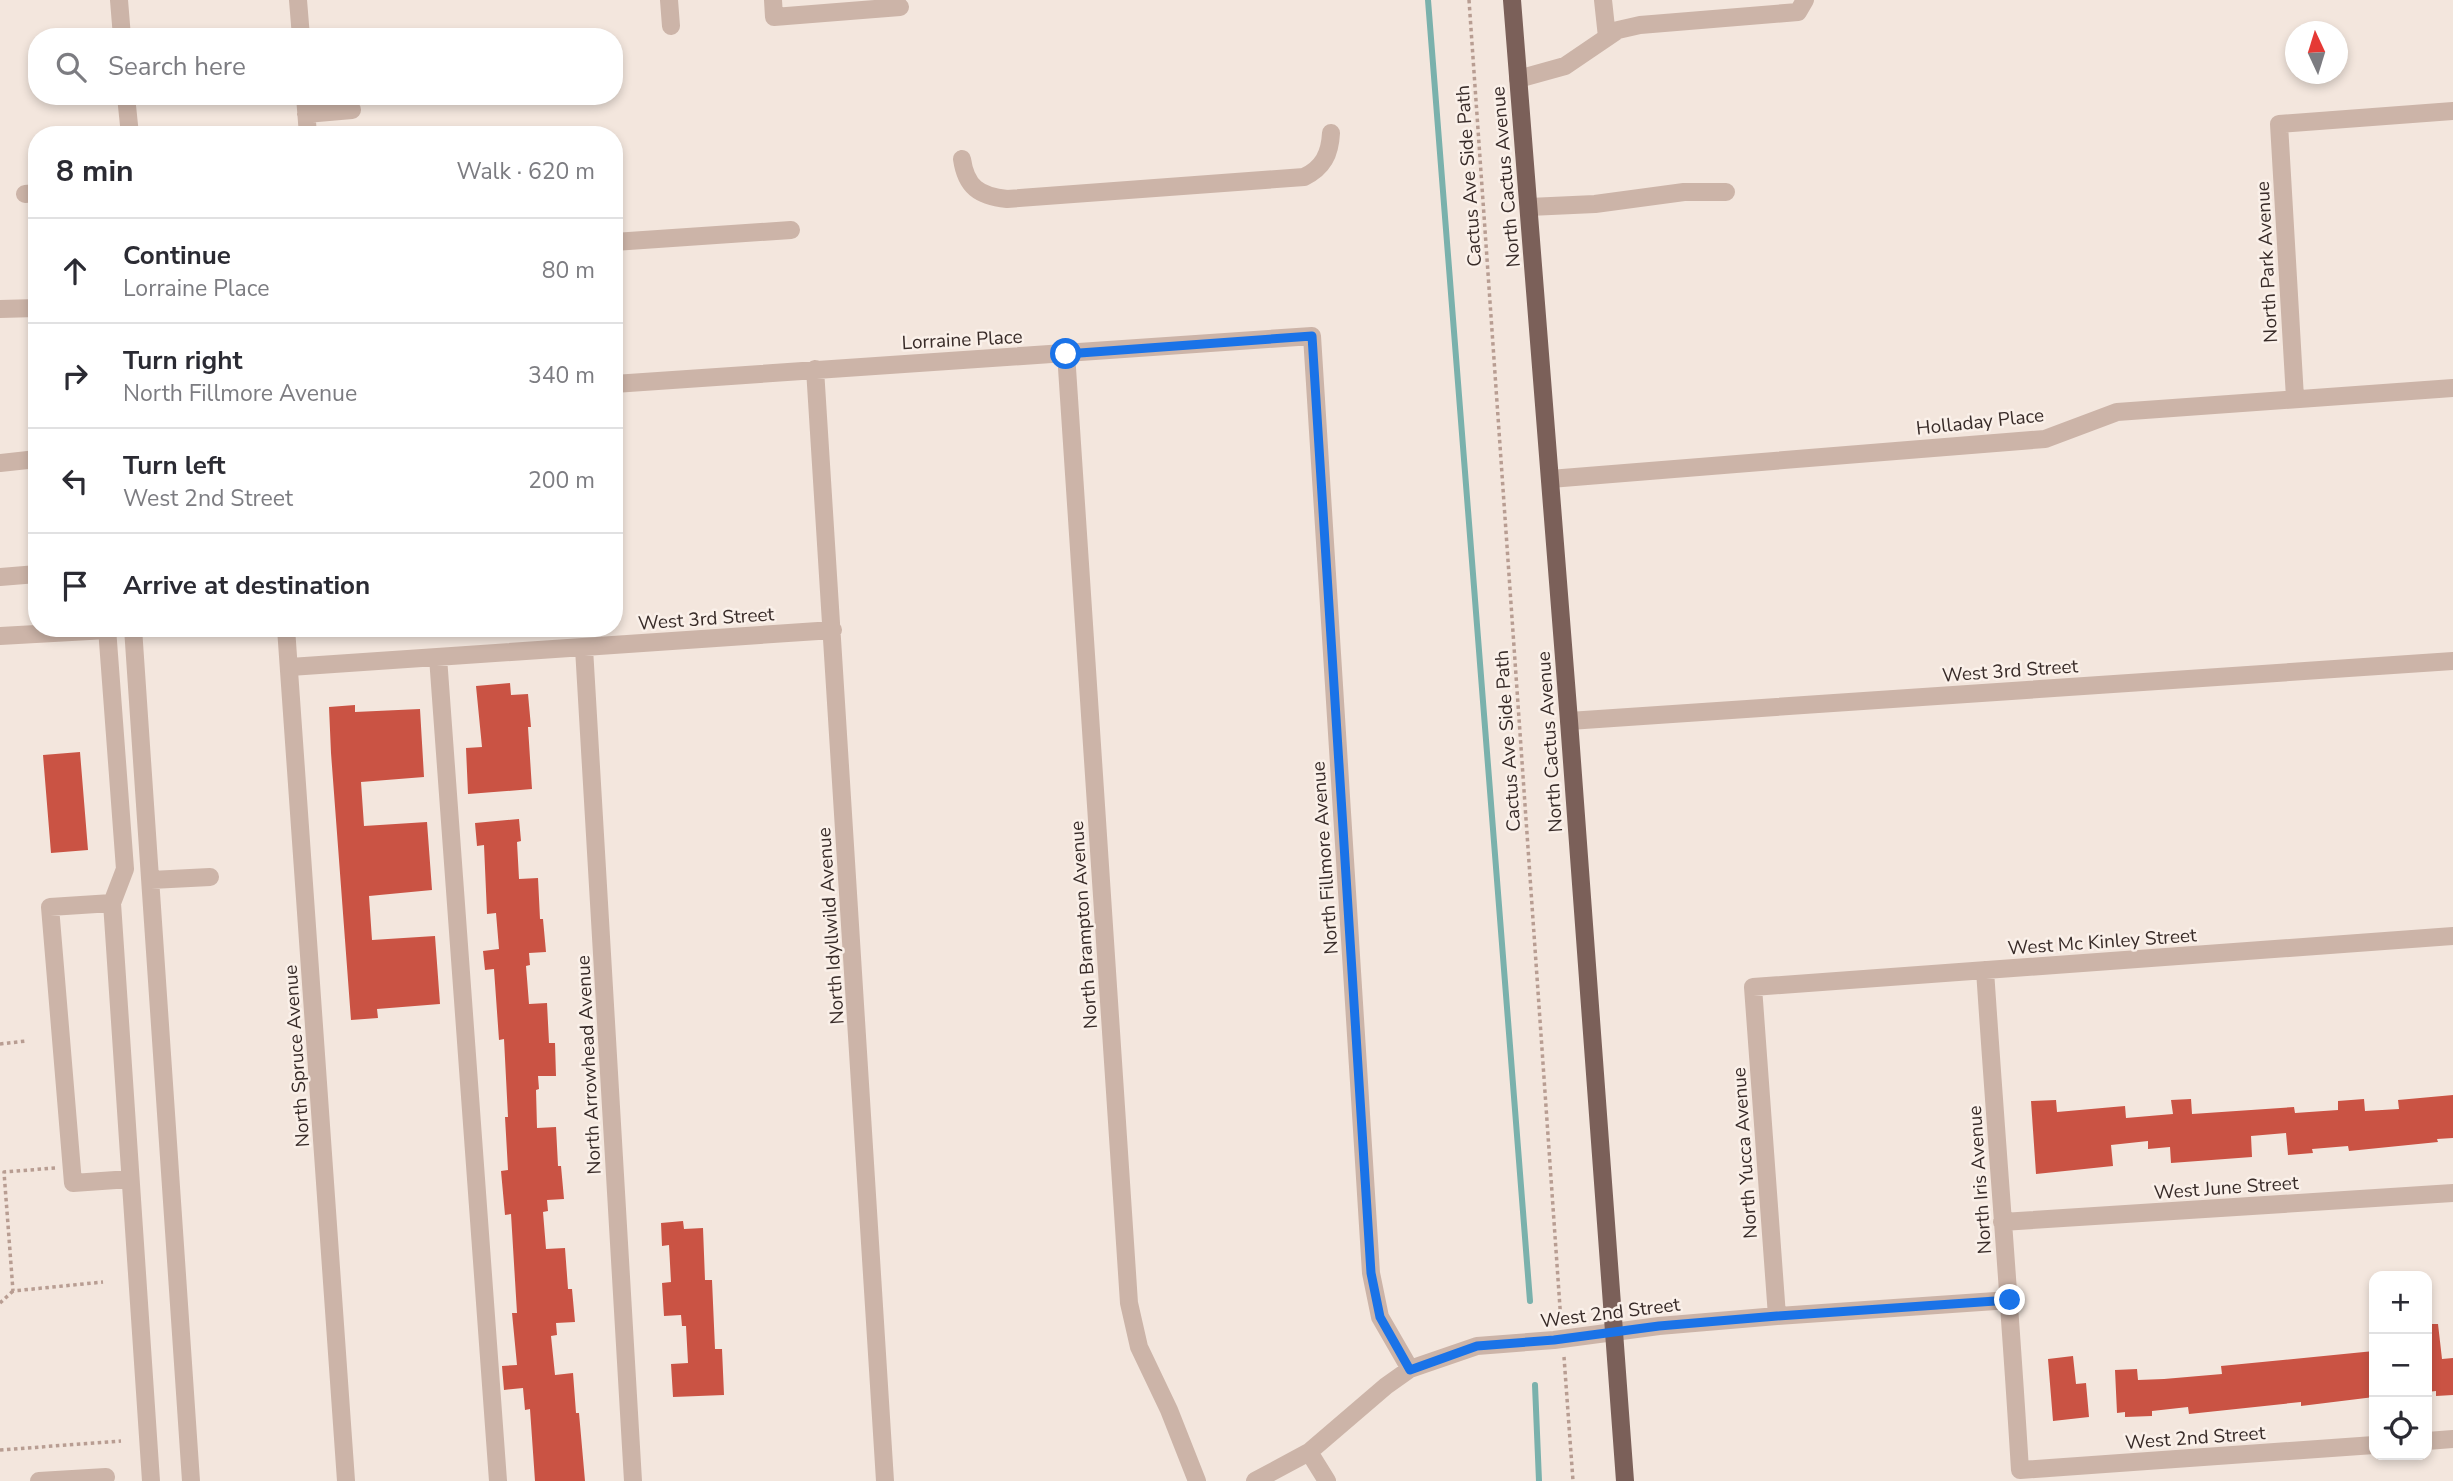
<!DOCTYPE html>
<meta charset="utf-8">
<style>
body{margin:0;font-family:"Nunito Sans",sans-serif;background:#f2f2f3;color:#2b2b33}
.controls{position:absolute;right:21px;bottom:21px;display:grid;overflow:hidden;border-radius:14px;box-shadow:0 4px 10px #0003}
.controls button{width:63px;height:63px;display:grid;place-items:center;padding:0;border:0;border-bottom:2px solid #e1e1e2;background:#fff;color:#2b2b33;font:35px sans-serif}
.compass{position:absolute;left:2285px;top:21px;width:63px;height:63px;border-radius:50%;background:#fff;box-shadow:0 4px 10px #0003;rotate:356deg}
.stop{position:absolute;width:21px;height:21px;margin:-16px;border:5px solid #1a73e8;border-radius:50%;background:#fff}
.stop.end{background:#1a73e8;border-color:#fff;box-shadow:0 2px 7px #0008}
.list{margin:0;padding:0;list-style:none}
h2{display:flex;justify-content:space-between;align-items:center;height:91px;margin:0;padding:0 28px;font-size:30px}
h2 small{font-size:23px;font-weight:400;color:#7c7c81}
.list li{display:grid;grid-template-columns:46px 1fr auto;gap:21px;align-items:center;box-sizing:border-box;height:105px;padding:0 28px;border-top:2px solid #e1e1e2}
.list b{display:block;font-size:26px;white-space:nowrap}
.list p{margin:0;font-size:23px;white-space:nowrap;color:#7c7c81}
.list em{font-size:23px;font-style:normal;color:#7c7c81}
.icon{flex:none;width:38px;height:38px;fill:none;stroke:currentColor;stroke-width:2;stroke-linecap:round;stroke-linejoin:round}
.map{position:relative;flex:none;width:2453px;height:1481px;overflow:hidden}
.search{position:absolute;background:#fff;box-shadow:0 4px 10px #0003;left:28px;top:28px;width:595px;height:77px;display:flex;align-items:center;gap:18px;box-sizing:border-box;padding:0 24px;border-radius:28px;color:#7c7c81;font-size:26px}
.panel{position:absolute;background:#fff;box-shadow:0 4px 10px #0003;left:28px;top:126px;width:595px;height:511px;border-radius:28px}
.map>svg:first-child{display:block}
</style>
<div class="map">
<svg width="2453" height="1481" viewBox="0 0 2453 1481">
<rect width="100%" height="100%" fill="#f3e6dd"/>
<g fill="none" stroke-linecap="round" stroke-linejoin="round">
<!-- stream -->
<path stroke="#7ab1ac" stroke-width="6" d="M1428,0L1530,1301
M1535,1385L1539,1481"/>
</g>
<!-- building -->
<path fill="#ca5344" d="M510,683L511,695L528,694L531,727H528L532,789L468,794L466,748L482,747L476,686Z
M355,705V712L420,709L424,777L361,782L364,826L427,822L432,890L369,896L372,940L435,936L440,1004L377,1009L378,1018L351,1020L331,753L329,707Z
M80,752L88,850L51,853L43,755Z
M519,819L521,841L517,842L519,879L538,878L540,919H543L546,952L529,953L530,965L526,966L529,1004L547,1003L549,1043H555L556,1076H538L539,1089L536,1090L537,1128L556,1127L558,1166H561L564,1199L547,1200L548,1211L543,1212L546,1249L565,1248L568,1289H572L575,1322L556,1323L557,1335L551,1336L555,1375L573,1373L576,1413H579L585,1481H535L530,1409L525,1410L523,1388L504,1390L502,1366L517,1365L512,1313H517L511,1214L505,1215L501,1171L508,1170L505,1117H508L504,1039L499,1040L494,969L485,970L483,951L499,949L496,913L487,914L484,845L477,846L475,823Z
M2453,1095V1138L2437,1139L2438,1142L2349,1151L2348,1146L2312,1149L2313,1153L2288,1155L2286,1133L2251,1136L2252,1157L2171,1163L2170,1147L2148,1149V1141L2111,1145L2113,1166L2036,1174L2031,1101L2056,1100L2057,1112L2125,1106L2126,1118L2173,1114L2171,1100L2191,1099L2192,1114L2294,1107L2295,1113L2338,1110V1101L2364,1099L2365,1111L2399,1109L2398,1100Z
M683,1221L684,1229L703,1228L705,1280H712L715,1349H722L724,1395L673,1397L671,1364L688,1363L686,1326H682L681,1315L664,1316L662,1283L671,1282L669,1245L662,1246L661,1223Z
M2427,1324H2438L2442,1359L2453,1358V1395L2436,1396V1391L2427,1392Z
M2374,1351V1397L2301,1406V1402L2189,1414L2188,1407L2152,1411V1416L2125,1417V1412L2117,1413L2115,1370L2137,1369L2138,1380L2164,1379L2222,1374L2221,1366Z
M2073,1356L2076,1384L2086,1383L2089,1417L2053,1421L2048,1359Z"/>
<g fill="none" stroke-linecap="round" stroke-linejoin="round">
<!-- path -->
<path stroke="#b89d92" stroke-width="3.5" stroke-dasharray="3.5 3.5" stroke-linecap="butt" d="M1469,0L1561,1322
M0,1044L26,1041
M55,1168L4,1172L13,1291L103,1282
M0,1303L13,1291
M1564,1357L1573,1481
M0,1450L121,1441"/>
<!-- minor -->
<path stroke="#ccb4a8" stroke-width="18" d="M119,0L122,37
M298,0L301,37
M669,0L671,26
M773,0L774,17L900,7
M1603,0L1607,37
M1518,79L1565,66L1618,30L1640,25L1798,12L1805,0
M126,96L130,135
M305,96L308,135
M306,114L352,110
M962,159C966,187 979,196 1007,199L1304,177C1323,168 1330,154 1331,133
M25,194L37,193
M1529,207L1595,204L1684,192H1726
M614,242L791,230
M0,309L37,308
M1066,353L1129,1303L1139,1347L1169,1410L1197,1481
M815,369L885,1481
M614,384L1312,336L1371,1273L1380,1317L1410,1369
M2295,398L2279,124L2453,111
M0,463L37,459
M1550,479L2045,439L2117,412L2453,388
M0,577L37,574
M107,628L125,869L112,903L151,1481
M133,628L191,1481
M286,628L346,1481
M0,636L107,630
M584,648L633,1481
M438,657L498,1481
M290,667L833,630
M1569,721L2453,661
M151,880L210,877
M112,903L50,907L73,1183L130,1179
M1985,970C1996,1137 2010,1304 2020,1470L2374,1445
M2002,1222L2453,1193
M1777,1316L1753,987L2453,936
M2427,1441L2453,1439
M1309,1452L1327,1481
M39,1481L106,1477
M1255,1481L1309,1452L1386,1386L1410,1369L1477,1346L1554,1340L1659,1326L1777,1316L2010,1300"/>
<!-- major -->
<path stroke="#7b6059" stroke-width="18" d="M1512,0L1569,721L1625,1481"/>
</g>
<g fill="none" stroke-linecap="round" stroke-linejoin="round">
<!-- route -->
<path stroke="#1a73e8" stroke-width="9" d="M1066,354L1312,336L1371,1273L1380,1317L1410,1370L1477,1346L1554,1340L1659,1326L1777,1316L2010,1300"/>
</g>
<g text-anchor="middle" stroke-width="5" stroke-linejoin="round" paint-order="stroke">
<!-- street labels -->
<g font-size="19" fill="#382b28" stroke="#faf0e9">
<text transform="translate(1468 176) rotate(-94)" y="7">Cactus Ave Side Path</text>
<text transform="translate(1505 177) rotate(-95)" y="7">North Cactus Avenue</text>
<text transform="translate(2266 262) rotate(-93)" y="7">North Park Avenue</text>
<text transform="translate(962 339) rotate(-3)" y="7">Lorraine Place</text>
<text transform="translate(1980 421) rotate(-6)" y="7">Holladay Place</text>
<text transform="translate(706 618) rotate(-4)" y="7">West 3rd Street</text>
<text transform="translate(2010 670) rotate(-4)" y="7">West 3rd Street</text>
<text transform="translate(1507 741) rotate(-94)" y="7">Cactus Ave Side Path</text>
<text transform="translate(1549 742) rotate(-94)" y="7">North Cactus Avenue</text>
<text transform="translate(1324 858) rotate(-94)" y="7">North Fillmore Avenue</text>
<text transform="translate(1083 925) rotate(-94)" y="7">North Brampton Avenue</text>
<text transform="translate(830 926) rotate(-94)" y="7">North Idyllwild Avenue</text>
<text transform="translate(2102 941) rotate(-4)" y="7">West Mc Kinley Street</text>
<text transform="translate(296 1056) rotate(-94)" y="7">North Spruce Avenue</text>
<text transform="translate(588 1065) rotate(-93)" y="7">North Arrowhead Avenue</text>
<text transform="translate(1744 1153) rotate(-94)" y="7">North Yucca Avenue</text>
<text transform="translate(1979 1180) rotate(-94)" y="7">North Iris Avenue</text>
<text transform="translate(2226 1187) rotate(-4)" y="7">West June Street</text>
<text transform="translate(1610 1312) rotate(-7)" y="7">West 2nd Street</text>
<text transform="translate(2195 1437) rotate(-4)" y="7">West 2nd Street</text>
</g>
</g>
</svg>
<div class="controls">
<button>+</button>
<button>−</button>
<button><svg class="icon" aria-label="locate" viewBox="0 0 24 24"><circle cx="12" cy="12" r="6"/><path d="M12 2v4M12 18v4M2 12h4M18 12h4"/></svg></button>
</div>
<svg class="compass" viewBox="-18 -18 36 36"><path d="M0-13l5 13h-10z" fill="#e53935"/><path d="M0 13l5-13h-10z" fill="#7c7c81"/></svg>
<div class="stop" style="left:1066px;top:354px"></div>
<div class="stop end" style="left:2010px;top:1300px"></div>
<div class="search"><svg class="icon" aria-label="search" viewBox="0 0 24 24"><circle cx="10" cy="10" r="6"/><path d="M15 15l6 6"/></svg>Search here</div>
<section class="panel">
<h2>8 min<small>Walk · 620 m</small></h2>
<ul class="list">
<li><svg class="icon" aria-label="ahead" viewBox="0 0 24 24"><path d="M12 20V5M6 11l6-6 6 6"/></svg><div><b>Continue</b><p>Lorraine Place</p></div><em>80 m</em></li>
<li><svg class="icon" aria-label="right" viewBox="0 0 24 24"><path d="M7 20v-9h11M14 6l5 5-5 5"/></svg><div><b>Turn right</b><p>North Fillmore Avenue</p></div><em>340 m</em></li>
<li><svg class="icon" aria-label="left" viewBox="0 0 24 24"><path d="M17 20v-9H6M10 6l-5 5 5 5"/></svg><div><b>Turn left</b><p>West 2nd Street</p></div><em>200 m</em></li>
<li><svg class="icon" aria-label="arrive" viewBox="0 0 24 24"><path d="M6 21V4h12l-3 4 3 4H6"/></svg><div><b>Arrive at destination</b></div></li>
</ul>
</section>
</div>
